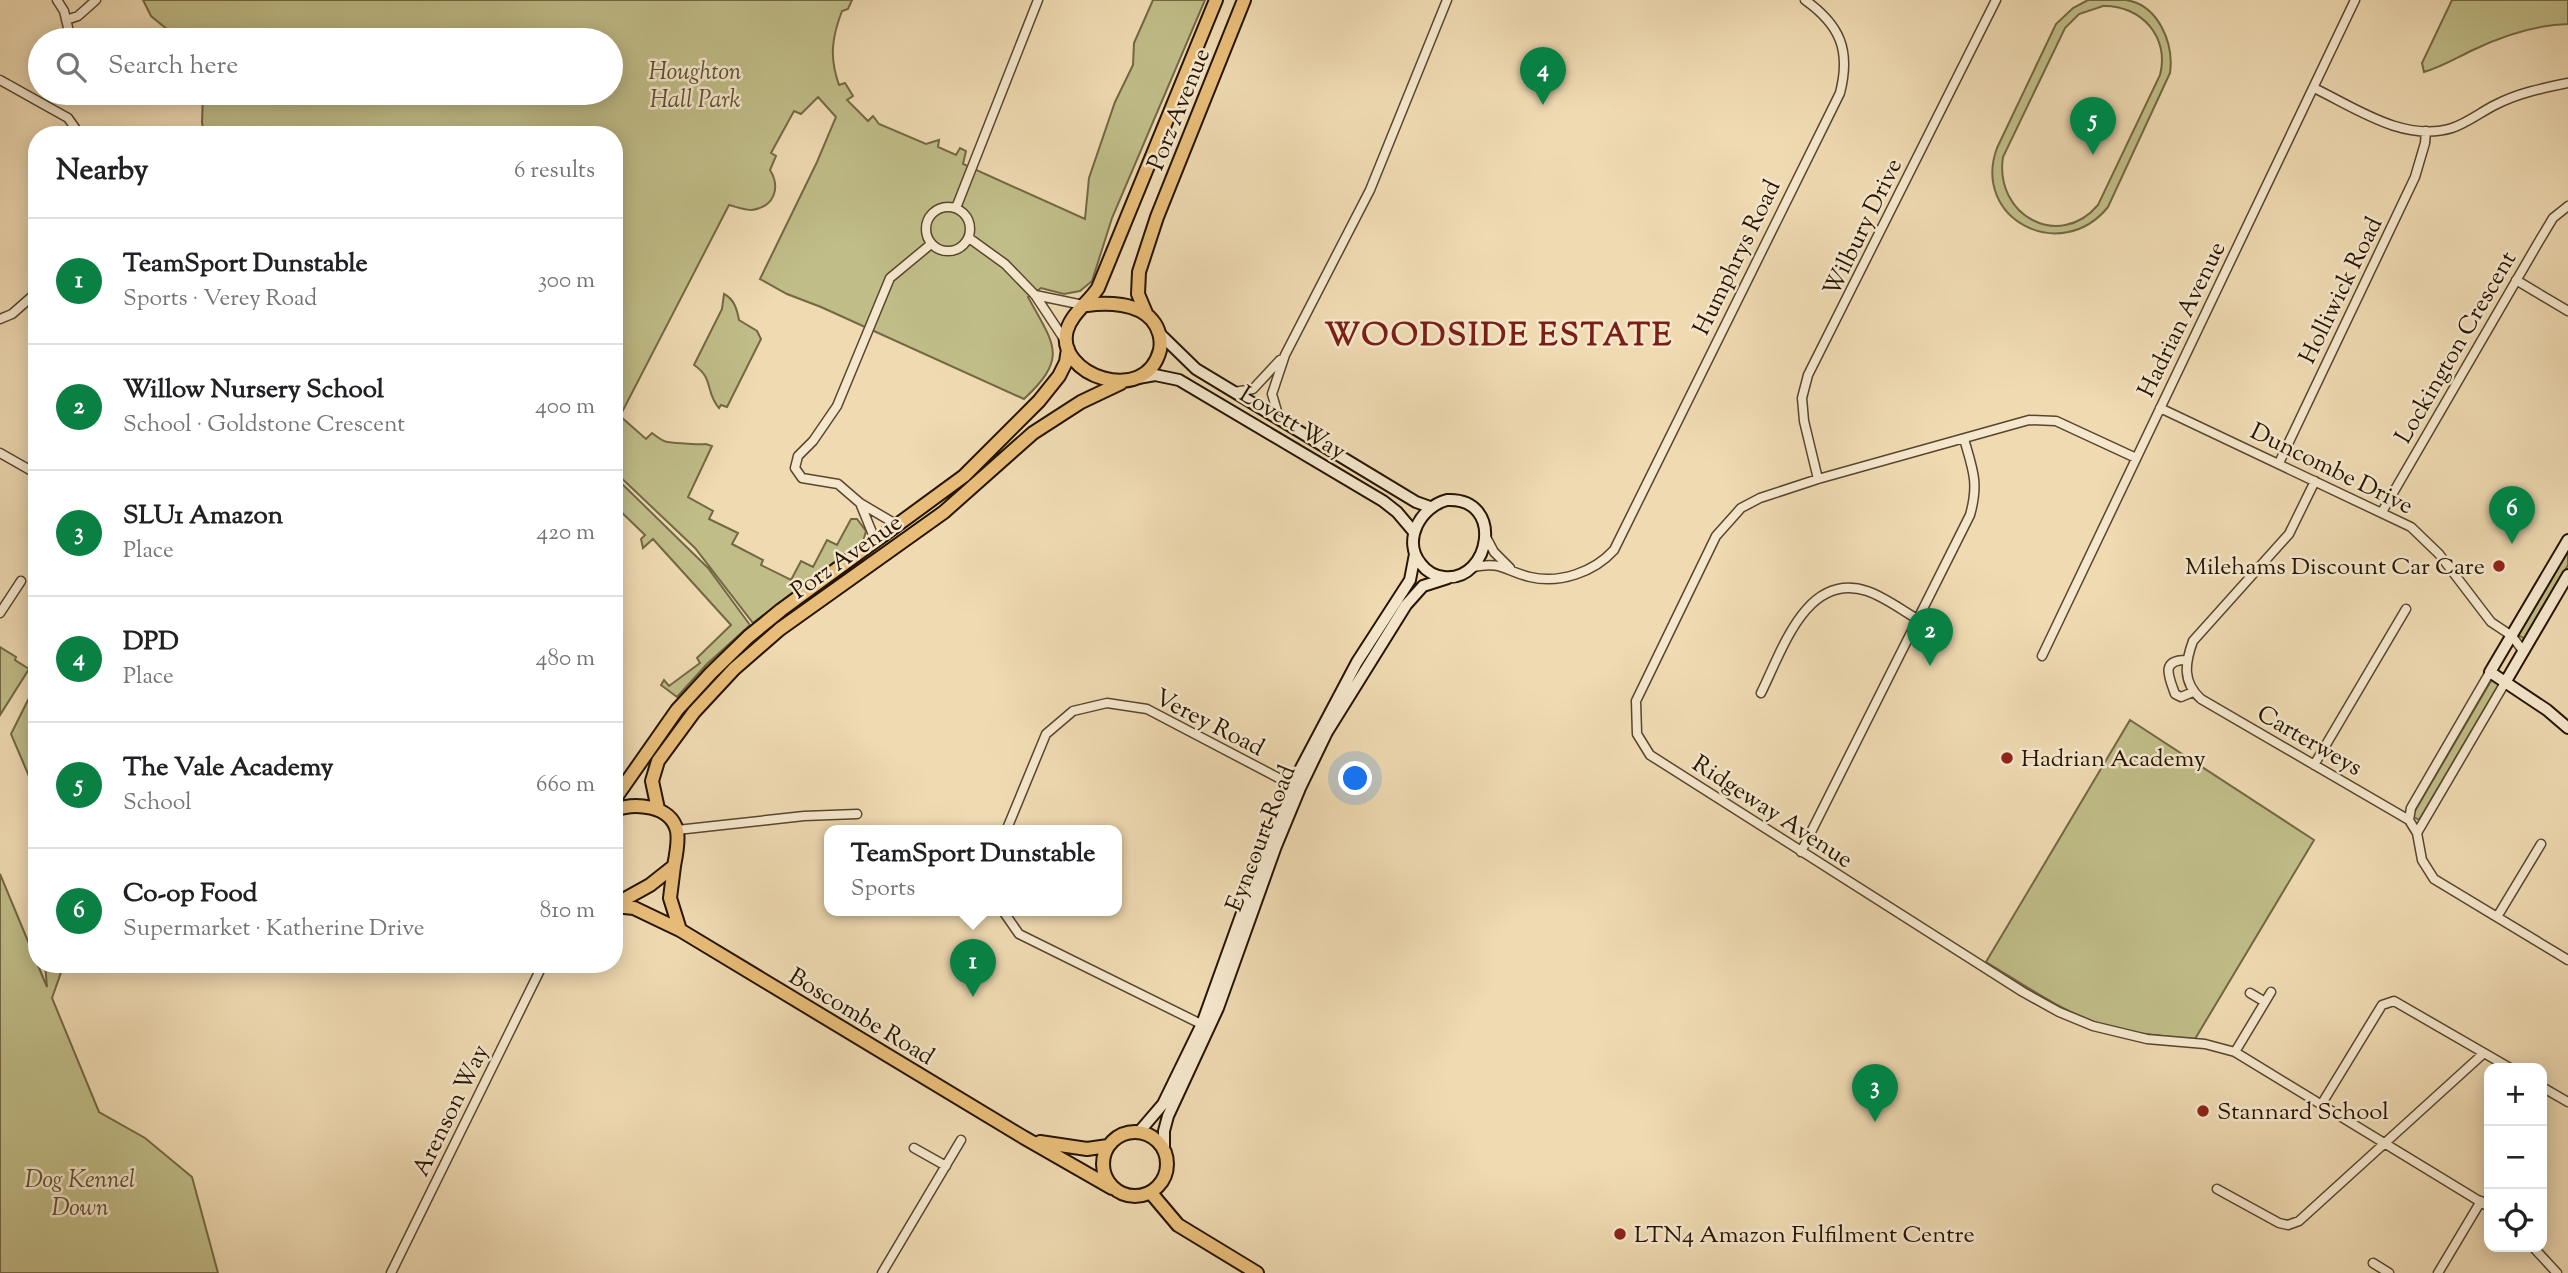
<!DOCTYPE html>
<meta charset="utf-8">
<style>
body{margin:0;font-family:"Sorts Mill Goudy",serif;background:#f2f2f2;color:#202124}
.controls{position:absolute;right:21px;bottom:21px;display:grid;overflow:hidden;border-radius:14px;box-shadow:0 4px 18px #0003}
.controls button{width:63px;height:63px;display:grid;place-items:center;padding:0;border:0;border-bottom:2px solid #e0e0e0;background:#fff;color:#202124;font:35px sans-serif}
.you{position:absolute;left:1356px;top:779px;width:24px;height:24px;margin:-18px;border:5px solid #fff;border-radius:50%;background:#1a73e8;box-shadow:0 0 0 10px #1a73e833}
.badge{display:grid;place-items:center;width:46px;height:46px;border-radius:50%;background:#0b8043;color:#fff;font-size:23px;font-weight:700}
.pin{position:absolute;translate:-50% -58px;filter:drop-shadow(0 2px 4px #0008)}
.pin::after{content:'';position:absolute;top:37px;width:24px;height:21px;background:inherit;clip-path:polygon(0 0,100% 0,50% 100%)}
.popup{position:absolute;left:824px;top:825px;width:298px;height:91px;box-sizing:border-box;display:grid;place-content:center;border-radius:14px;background:#fff;filter:drop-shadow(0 2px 5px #0005);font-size:23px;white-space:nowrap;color:#757577}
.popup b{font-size:26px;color:#202124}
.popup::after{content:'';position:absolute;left:50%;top:100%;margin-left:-14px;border:14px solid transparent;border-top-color:#fff}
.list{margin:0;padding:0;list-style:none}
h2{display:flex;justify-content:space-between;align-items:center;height:91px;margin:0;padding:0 28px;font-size:30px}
h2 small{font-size:23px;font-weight:400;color:#757577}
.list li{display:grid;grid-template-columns:46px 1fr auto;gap:21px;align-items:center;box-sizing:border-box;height:126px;padding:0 28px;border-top:2px solid #e0e0e0}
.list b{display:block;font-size:26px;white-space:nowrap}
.list p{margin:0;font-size:23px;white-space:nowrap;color:#757577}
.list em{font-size:23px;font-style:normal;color:#757577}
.icon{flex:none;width:38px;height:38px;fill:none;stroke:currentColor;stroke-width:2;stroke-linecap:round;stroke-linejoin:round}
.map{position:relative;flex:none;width:2568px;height:1273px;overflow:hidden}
.search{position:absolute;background:#fff;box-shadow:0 4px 18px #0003;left:28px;top:28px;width:595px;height:77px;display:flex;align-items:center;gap:18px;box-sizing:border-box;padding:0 24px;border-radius:38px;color:#757577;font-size:26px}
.panel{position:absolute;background:#fff;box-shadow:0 4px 18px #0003;left:28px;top:126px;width:595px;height:847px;border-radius:28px}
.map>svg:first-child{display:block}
</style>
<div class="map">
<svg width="2568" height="1273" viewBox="0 0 2568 1273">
<rect width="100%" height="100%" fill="#efdab2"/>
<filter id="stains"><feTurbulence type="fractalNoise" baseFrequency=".00286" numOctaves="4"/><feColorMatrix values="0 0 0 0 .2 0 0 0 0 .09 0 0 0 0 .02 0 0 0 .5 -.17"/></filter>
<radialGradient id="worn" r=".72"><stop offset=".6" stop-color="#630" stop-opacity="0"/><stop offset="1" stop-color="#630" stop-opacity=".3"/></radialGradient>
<!-- green -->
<path fill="#c0bd88" stroke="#736844" stroke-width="2" fill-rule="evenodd" d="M143,0H852L848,9L842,11C832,37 829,57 839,85L845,83L853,96L847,100L868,121L873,116L879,124L926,144L939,140L938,147L956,155L960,148L966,151L963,164L1085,219L1089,178L1115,102L1133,65L1134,43L1153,0H1205L1112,218L1092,281L1080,291L1064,294L1041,288L1028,297C1054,345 1069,357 1024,399L821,307L787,294L760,279L817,162L836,117L818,97L801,114L794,111L771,153L776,156L770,170C781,188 774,207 752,210C744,210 737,207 729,205L620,416L646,439L652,433C657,437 663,442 668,442C675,443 701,445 706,444L712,446L688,497L713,511L709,519L738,533L732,544L763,560L761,565L791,580L801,561L813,567L827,540L837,545L851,519H857L866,531L863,542L804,584L799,579L795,583L799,588L753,623L695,548L614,471V135H205L202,123L203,93H611V40H180L151,16Z
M2088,0C2100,0 2114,0 2126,0C2159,5 2174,44 2170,73L2108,207C2061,265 1971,219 1997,148L2056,24L2073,8ZM2103,6C2141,5 2170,37 2160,75L2098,205C2059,251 1994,215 2003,157L2065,28L2079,14Z
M2452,0H2568V24C2534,25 2504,35 2473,50C2456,58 2442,67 2424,72L2422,63Z
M724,294C734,299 737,309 739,320L757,331L761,339L727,407L721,405L719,408C705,392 714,378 694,365L722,309Z
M614,476L708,568L750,625L707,664L677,697L661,685L664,680L669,686L700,663L697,658L731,625L653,539L643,548L641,539L645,535L614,505Z
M2568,549V565L2525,639L2518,635Z
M0,647L16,657L15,660L29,669L0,715Z
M2492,679L2499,684L2419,820L2412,816Z
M37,682V795L11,734Z
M2130,720L2314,840L2195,1039C2163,1036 2131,1034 2100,1024C2059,1010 2023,984 1986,962Z
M0,874L47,987L45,964H64L52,998L99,1112L145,1138L192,1177L218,1273H0Z"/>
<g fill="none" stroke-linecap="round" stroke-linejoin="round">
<!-- street casing -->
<g stroke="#58462c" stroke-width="11">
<path id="street" d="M57,0L64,11L71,40
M66,20L78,16L96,0
M0,80L68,118L80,135
M2314,88C2354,107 2404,143 2452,128C2467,123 2481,112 2495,105C2518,93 2543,88 2568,83
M926 229a22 22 0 1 1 44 0a22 22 0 1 1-44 0Z
M956,208L1038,0
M969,238L1005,264L1035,295L1066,342
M2516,280L2568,311
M1035,295L1083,305
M0,319L12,314L37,292
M1234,392L1253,389L1280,360
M2160,408L2411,527L2439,554L2491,622L2512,636L2523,651
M1279,418L1272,394L1285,355L1370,190L1447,0
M0,453L37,474
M2136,458L2056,421L2029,420L1818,479L1760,498L1741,508L1716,536L1636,701L1637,734L1650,755L2023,992L2059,1012L2093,1026L2147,1039L2205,1044L2235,1052L2489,1207
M2279,463L2415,177L2425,143L2426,131
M1818,479L1804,421L1802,398L1808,375L1996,0
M2315,481L2289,534L2193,641C2185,663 2182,682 2201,699L2409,820
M860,503L876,542
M2382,512L2538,243L2553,218L2568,206
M899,526L860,503L838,484L802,478L795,468L798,456L813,441L837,406L890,278L931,244
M1485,535L1494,552L1510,568
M1473,567C1503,561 1504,571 1530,577C1560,584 1594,572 1614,550L1840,93C1851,50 1840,25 1805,0
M0,613L21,581
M2042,656L2355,0
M2186,660C2160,660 2169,677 2175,694L2181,697L2193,692
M2490,672L2411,808L2409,820L2417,833L2422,860L2434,879L2568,960
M1761,693C1782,651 1806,571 1867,591C1885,597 1903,611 1919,620
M2314,765L2406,609
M677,830L804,816L857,814
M1006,831L1046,734L1073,711L1107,703L1147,709L1294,786
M2417,833L2506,681
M1801,852L1970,515C1979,483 1973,470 1964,439
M1003,911L1019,934L1207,1027
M2497,917L2541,844
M2250,993L2265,1002
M2235,1052L2271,992
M2542,1087L2568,1102
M2321,1105L2382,1005L2394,1001L2510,1068
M914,1148L946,1166
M2217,1189L2279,1223L2288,1225L2299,1221L2484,1053
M2533,1247L2557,1273
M2373,1263L2389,1273
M391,1273L543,964
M882,1273L961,1140
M2438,1273L2481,1201"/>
</g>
<!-- secondary casing -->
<g stroke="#261400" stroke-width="14">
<path id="secondary" d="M1159,333L1196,369L1416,502L1430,507
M1138,378L1155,375L1179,380L1383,501L1397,512L1414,532
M1447,500C1505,497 1491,582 1444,577C1434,576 1427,572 1421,564C1402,541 1420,507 1447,500Z
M2568,540L2490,672L2547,710L2568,728
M2506,681L2568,575
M1139,1132L1163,1104L1202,1024L1265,849L1292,785L1357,662L1410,580L1415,554
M1164,1148V1131L1168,1116L1218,1008L1276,846L1300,788L1327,732L1406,605L1423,586L1448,578"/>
</g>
<!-- primary casing -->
<g stroke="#261400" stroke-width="16">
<path id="primary" d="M1087,305C1107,302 1138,303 1152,320C1159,328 1162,340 1160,350C1145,408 1054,374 1067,330C1072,313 1089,302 1098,288L1216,0
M1146,313L1138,294L1139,272L1157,217L1244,0
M614,800L677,710L711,673L748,637L781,610L964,476L1039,401L1059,376L1066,362L1068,349
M658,809L652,781L658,761L694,712L734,669L780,629L944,512L1033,433L1081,402L1121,383
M614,810C635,802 671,805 677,831C679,841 676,856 674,866L650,885L614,905
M674,866L670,898L680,930
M614,906L634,908L680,930L1023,1137L1112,1188
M1103 1164a32 32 0 1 1 64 0a32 32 0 1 1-64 0Z
M1040,1142L1087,1149L1108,1146
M1151,1193L1178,1225L1257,1273"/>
</g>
<!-- street -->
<use href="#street" stroke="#f5e7cd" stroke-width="8"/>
<!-- secondary -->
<use href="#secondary" stroke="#f5e7cd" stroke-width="10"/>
<!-- primary -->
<use href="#primary" stroke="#e8bd79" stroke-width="12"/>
</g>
<!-- markers -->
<g fill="#8f2418" stroke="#f5e7cd" stroke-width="2.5">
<circle cx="2499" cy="566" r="7"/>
<circle cx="2007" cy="758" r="7"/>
<circle cx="2203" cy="1111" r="7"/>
<circle cx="1620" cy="1234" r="7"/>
</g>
<g text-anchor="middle" stroke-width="5" stroke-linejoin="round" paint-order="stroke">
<!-- park labels -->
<g font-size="24" font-style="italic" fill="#5c4f30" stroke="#f5e7cd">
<text x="695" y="79">Houghton<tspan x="695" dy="28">Hall Park</tspan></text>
<text x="80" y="1187">Dog Kennel<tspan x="80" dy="28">Down</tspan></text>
</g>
<!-- street labels -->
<g font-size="24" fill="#261400" stroke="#f5e7cd">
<text transform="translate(1178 109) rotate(-68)" y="8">Porz Avenue</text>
<text transform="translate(1862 227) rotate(-64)" y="8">Wilbury Drive</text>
<text transform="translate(1736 257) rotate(-64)" y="8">Humphrys Road</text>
<text transform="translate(2340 290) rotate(-64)" y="8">Holliwick Road</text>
<text transform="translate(2181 319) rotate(-64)" y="8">Hadrian Avenue</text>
<text transform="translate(2455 347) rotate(-60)" y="8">Lockington Crescent</text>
<text transform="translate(1293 422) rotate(31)" y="8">Lovett Way</text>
<text transform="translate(2332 468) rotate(26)" y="8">Duncombe Drive</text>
<text transform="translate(846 556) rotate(-35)" y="8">Porz Avenue</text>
<text transform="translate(1210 722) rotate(27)" y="8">Verey Road</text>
<text transform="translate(2310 740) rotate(30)" y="8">Carterweys</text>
<text transform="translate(1773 811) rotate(33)" y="8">Ridgeway Avenue</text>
<text transform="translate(1260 838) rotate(-69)" y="8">Eyncourt Road</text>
<text transform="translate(862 1016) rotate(31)" y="8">Boscombe Road</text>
<text transform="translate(450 1110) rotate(-64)" y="8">Arenson Way</text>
</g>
<!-- poi labels -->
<g font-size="24" fill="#261400" stroke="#f5e7cd" text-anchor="start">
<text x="2485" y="574" text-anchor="end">Milehams Discount Car Care</text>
<text x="2021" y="766">Hadrian Academy</text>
<text x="2217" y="1119">Stannard School</text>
<text x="1634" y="1242">LTN4 Amazon Fulfilment Centre</text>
</g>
<!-- district labels -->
<g font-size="32" font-weight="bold" letter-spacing="2" fill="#7a1f14" stroke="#f5e7cd">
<text x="1499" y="345">WOODSIDE ESTATE</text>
</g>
</g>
<rect width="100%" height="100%" filter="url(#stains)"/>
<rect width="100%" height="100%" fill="url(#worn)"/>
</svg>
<div class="controls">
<button>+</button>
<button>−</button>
<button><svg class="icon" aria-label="locate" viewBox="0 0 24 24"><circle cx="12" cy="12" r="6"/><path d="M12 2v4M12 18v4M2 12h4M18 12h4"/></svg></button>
</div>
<div class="you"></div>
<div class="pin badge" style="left:973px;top:997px">1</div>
<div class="popup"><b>TeamSport Dunstable</b>Sports</div>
<div class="pin badge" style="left:1930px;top:666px">2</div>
<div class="pin badge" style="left:1875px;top:1122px">3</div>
<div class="pin badge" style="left:1543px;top:105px">4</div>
<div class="pin badge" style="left:2093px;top:155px">5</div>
<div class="pin badge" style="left:2512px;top:544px">6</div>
<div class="search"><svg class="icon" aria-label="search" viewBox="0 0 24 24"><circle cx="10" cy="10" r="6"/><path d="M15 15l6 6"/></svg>Search here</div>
<section class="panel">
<h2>Nearby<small>6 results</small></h2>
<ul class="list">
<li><span class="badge">1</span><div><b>TeamSport Dunstable</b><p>Sports · Verey Road</p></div><em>300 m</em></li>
<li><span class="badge">2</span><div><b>Willow Nursery School</b><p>School · Goldstone Crescent</p></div><em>400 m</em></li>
<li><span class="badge">3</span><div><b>SLU1 Amazon</b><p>Place</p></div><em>420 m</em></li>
<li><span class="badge">4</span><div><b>DPD</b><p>Place</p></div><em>480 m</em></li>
<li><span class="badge">5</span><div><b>The Vale Academy</b><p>School</p></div><em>660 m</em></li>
<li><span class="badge">6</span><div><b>Co-op Food</b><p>Supermarket · Katherine Drive</p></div><em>810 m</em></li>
</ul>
</section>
</div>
